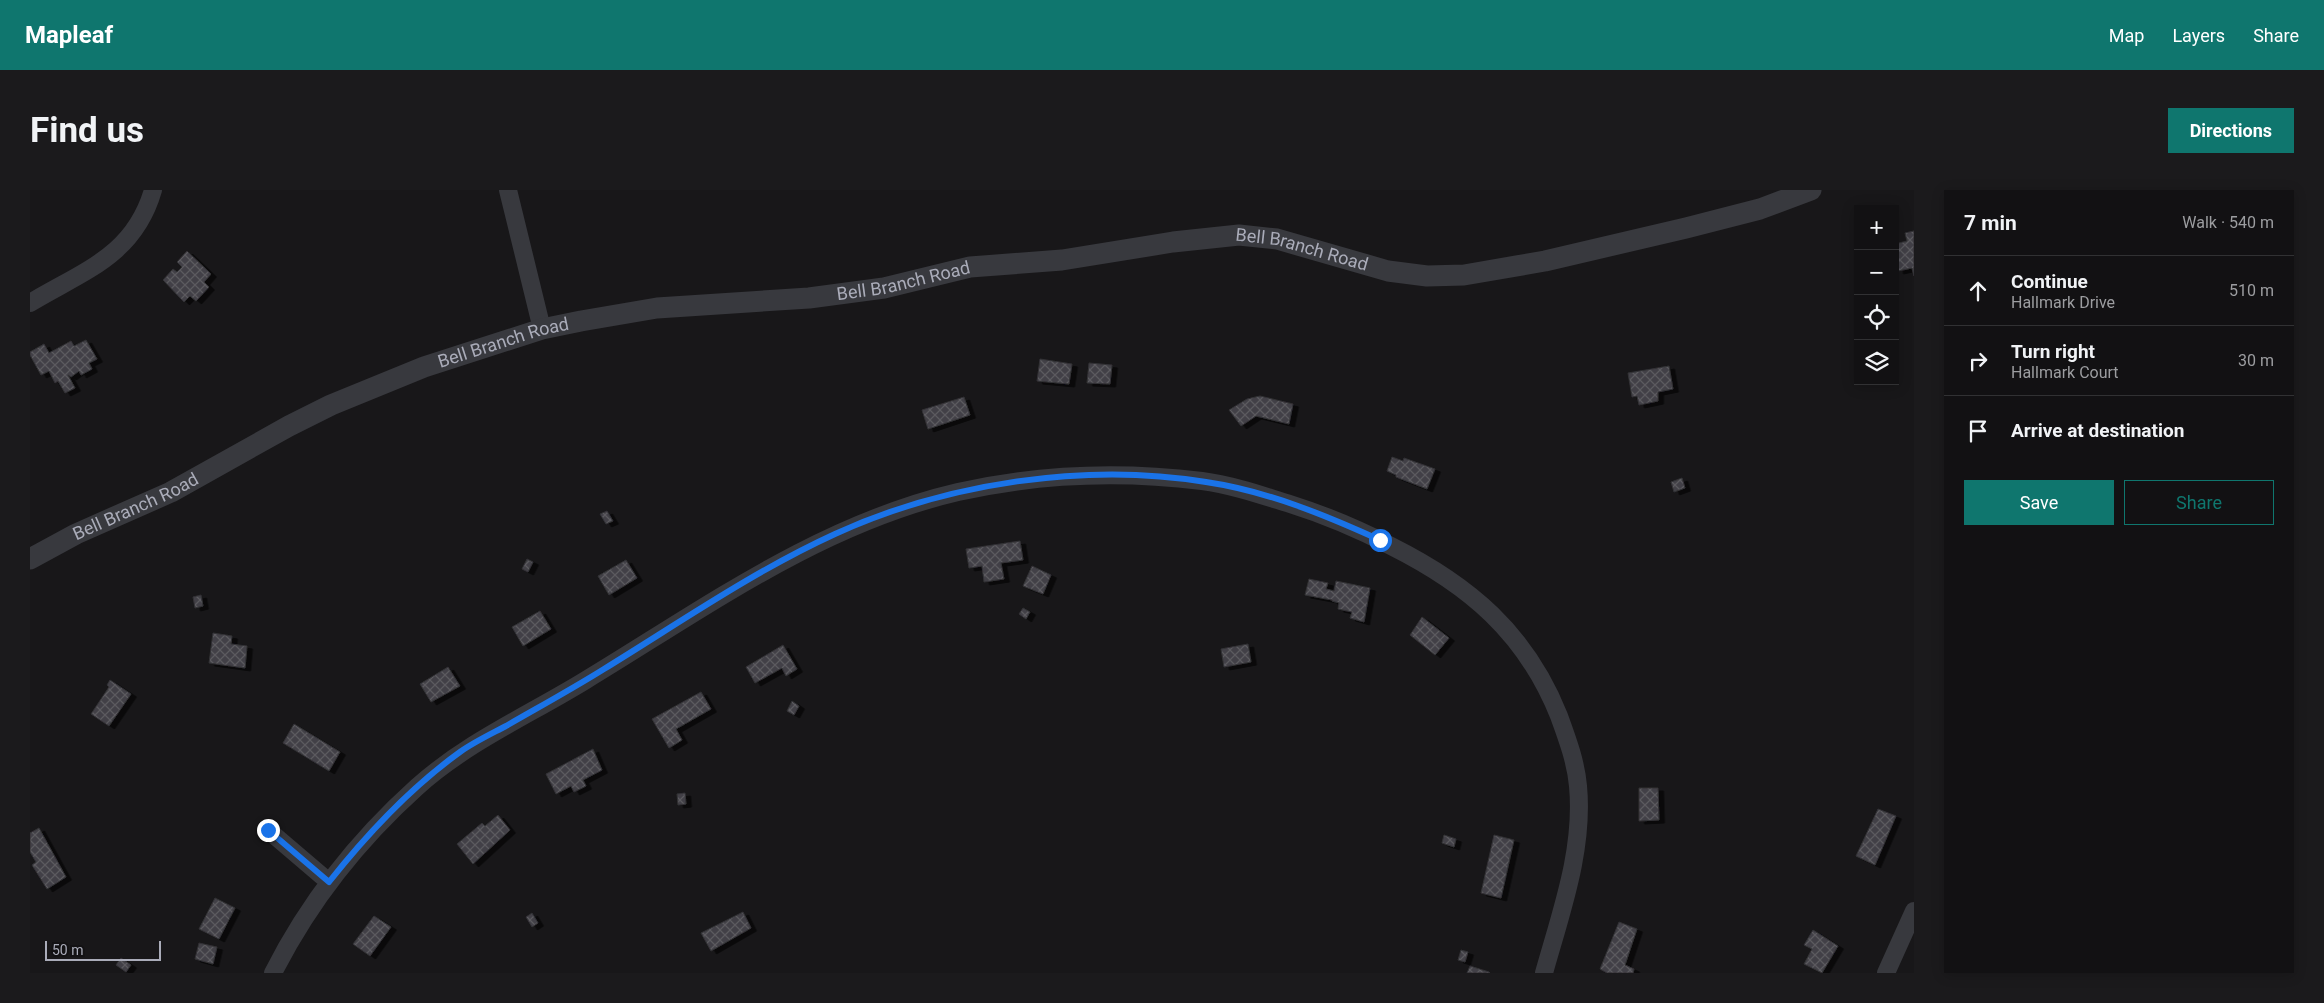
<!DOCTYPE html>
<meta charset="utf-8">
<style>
body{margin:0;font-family:Roboto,sans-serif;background:#1b1a1c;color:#f1f3f6}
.controls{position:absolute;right:15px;top:15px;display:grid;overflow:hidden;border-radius:0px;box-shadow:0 2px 12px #0003}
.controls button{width:45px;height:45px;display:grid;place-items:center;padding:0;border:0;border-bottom:1px solid #313133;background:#121113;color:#f1f3f6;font:25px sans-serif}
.scale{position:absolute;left:15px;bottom:12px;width:116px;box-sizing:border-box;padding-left:5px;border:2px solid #aaacb9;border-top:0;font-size:14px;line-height:18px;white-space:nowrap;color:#aaacb9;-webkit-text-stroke:4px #131214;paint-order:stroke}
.stop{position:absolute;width:15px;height:15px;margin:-11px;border:4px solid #1a73e8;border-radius:50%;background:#fff}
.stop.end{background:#1a73e8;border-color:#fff;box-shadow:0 1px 5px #0008}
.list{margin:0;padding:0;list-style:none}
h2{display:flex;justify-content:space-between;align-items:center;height:65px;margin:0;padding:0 20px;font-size:21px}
h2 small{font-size:16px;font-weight:400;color:#9c9da0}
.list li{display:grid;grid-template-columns:32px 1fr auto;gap:15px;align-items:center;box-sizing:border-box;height:70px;padding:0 20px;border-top:1px solid #313133}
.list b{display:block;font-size:19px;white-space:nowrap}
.list p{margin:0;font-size:16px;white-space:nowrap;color:#9c9da0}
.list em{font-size:16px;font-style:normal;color:#9c9da0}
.actions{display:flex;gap:10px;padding:15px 20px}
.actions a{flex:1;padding:11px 0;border:1px solid #0f766e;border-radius:0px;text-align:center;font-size:18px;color:#0f766e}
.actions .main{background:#0f766e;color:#fff}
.icon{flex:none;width:28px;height:28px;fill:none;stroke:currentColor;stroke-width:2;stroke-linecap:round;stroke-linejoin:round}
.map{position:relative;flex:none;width:1884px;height:783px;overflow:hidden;border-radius:0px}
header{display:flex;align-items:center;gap:30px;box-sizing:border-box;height:70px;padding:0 25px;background:#0f766e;color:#fff}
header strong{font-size:24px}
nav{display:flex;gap:28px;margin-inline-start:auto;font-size:18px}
.intro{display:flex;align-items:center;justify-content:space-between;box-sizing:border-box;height:120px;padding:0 30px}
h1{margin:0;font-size:35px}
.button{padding:12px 22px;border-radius:0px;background:#0f766e;color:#fff;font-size:18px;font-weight:700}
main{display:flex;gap:30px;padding:0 30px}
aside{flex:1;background:#121113;border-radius:0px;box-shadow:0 2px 12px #0003}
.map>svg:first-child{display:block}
</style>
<header>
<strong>Mapleaf</strong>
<nav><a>Map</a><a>Layers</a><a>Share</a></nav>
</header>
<div class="intro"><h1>Find us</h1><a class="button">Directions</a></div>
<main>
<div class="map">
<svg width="1884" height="783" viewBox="0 0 1884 783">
<defs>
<pattern id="building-cross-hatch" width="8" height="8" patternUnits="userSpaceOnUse" patternTransform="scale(1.25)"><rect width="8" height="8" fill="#424146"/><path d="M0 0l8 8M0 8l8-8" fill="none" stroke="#5b5a5f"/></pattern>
<filter id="shadow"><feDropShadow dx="5.5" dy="3" stdDeviation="0" flood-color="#0009"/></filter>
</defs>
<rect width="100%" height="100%" fill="#181719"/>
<!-- building -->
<path fill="url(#building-cross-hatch)" stroke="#323135" filter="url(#shadow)" d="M1884,41V86L1882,78L1868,81L1865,54L1877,51L1875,43Z
M157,61L181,84L174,92L179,97L166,111L160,106L154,112L133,90L143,79L147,82L152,77L147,72Z
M56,150L67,169L59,173L62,179L51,185L49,181L41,187L38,185L45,198L35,203L28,191L25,193L19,181L11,185L0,165V162L14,154L19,163L41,151L44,156Z
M1010,169L1042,174L1039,194L1007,191Z
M1059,173L1082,175L1080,194L1057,193Z
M1639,176L1643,199L1628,202V211L1609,215L1607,206L1602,207L1598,183Z
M1230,206L1263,214L1259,234L1226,226L1211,236L1199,220L1217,209Z
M934,207L940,225L898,239L892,220Z
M1362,267L1373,271L1374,268L1405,279L1397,299L1366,287V285L1357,281Z
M1652,288L1655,298L1644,302L1641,292Z
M577,321L583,331L576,334L570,324Z
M990,351L993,370L971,373L974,389L954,392L952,376L939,378L936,359Z
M497,369L503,372L498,382L492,379Z
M596,370L607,388L579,405L568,386Z
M1002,376L1021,385L1013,404L993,396Z
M1279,389L1298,393L1296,399L1304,401L1306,391L1340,398L1334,432L1320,428L1322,422L1308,419L1309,413L1302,411V410L1275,405Z
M171,405L173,416L165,418L163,407Z
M993,418L1000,422L996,429L989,424Z
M510,421L521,439L493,456L482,437Z
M1392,427L1419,448L1405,465L1380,445Z
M183,443L202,446L201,454L217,456L215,478L179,473Z
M1218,454L1221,472L1194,477L1191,459Z
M753,455L767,479L756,486L752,478L725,493L716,477Z
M418,477L430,496L401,512L390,494Z
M80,490L101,504L79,536L61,524L79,497L77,495Z
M671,502L681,519L646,539L652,550L639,558L622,529Z
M762,511L769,516L764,525L757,521Z
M264,534L310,562L299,581L253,553Z
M563,559L572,580L553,590L556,596L544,602L541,596L526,604L516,584Z
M1609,598H1628L1629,630L1609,631Z
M655,603L656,614L648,615L647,604Z
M1848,619L1866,626L1845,675L1826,666Z
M468,625L480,640L443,674L427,654L452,633L455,636Z
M9,638L36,687L17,699L2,675L6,672L0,662V643Z
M1414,645L1426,649L1424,657L1412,653Z
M1464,645L1484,650L1471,708L1451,703Z
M185,708L205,718L189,749L169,739Z
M713,722L721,738L681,761L671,743Z
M502,723L508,733L502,737L496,727Z
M344,726L361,737L340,766L323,754Z
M1589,732L1607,739L1595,775L1604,779L1603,783H1577L1570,779Z
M1783,740L1808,756L1792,783L1774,774L1782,759L1774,755Z
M169,753L187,757L183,774L165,769Z
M1431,760L1438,762L1435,772L1428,770Z
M91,768L101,775L96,782L86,775Z
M1440,776L1459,782L1460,783H1437Z"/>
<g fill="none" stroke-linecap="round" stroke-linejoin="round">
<!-- minor -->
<path stroke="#38393e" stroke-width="18" d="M478,0L512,139
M0,113C53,81 104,66 123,0
M238,640L299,692
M243,783C279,712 328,650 387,597C437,552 499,525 556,490C675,418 790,334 928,302C1008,284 1090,281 1172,291C1202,295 1231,305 1260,314C1295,325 1328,339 1361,356C1439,395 1496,443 1529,526C1537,548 1546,572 1548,596C1554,660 1531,722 1514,783
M1856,783L1884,721"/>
<!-- tertiary -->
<path stroke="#38393e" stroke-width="21" id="s1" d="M0,369L46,344L141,302L259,236L301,215L394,177L512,139L551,131L627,118L779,108L854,98L940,77L1032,70L1143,52L1209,45L1247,49L1358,81L1397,86L1434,85L1515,71L1656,38L1730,19L1781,0"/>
</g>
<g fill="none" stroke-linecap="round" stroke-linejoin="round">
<!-- route -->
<path stroke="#1a73e8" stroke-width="6" d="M238,640L299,692C337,644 380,598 430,562C444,552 461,544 476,536C509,517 542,499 574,479C649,433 724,381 805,344C916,293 1056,272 1176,292C1237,301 1295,325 1350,350"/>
</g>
<g text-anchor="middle" stroke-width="4.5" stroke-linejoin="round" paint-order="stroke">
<!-- street labels -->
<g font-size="18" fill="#aaacb9" stroke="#131214">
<text dy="6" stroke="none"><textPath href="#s1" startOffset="1332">Bell Branch Road</textPath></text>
<text dy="6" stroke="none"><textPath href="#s1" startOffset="928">Bell Branch Road</textPath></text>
<text dy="6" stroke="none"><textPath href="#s1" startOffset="522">Bell Branch Road</textPath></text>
<text dy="6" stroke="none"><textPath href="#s1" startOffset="118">Bell Branch Road</textPath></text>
</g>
</g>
</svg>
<div class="controls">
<button>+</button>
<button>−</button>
<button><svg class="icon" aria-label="locate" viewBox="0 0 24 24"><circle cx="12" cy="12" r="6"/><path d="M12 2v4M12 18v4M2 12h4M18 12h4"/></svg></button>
<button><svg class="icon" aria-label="layers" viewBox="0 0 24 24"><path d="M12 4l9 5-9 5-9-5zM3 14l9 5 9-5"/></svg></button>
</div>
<div class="scale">50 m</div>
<div class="stop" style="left:1350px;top:350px"></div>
<div class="stop end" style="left:238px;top:640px"></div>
</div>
<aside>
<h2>7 min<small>Walk · 540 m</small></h2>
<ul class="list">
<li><svg class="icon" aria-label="ahead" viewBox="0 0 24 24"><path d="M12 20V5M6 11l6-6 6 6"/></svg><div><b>Continue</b><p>Hallmark Drive</p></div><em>510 m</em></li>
<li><svg class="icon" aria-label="right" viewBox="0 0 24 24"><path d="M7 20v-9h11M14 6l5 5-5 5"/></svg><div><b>Turn right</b><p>Hallmark Court</p></div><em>30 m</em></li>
<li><svg class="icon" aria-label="arrive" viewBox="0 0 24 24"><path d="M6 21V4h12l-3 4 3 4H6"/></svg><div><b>Arrive at destination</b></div></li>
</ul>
<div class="actions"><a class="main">Save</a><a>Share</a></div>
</aside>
</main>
